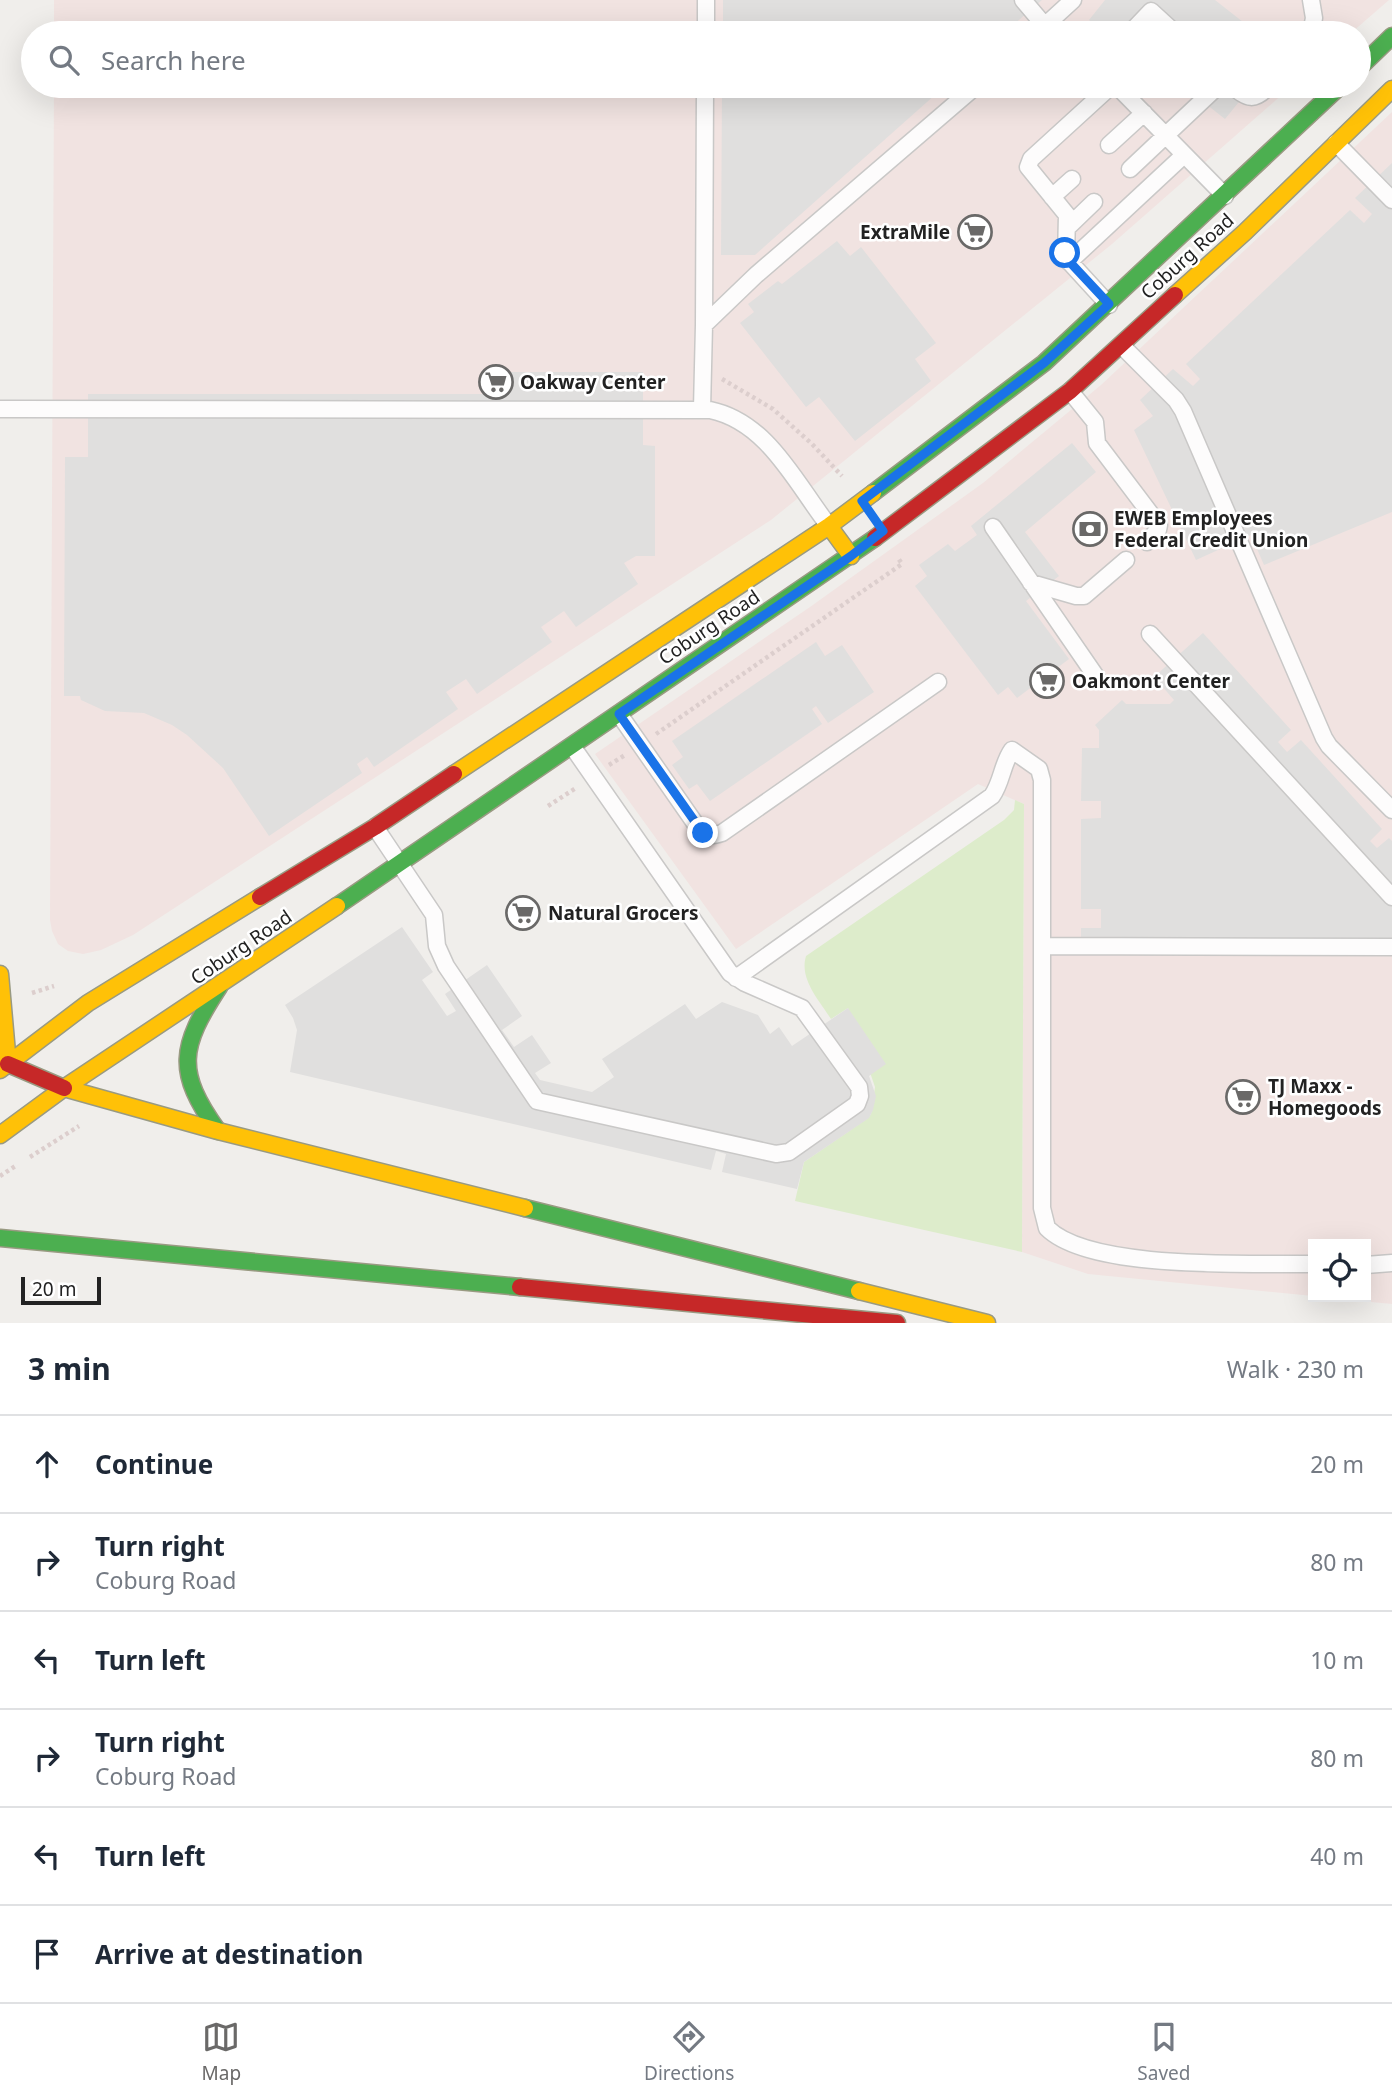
<!DOCTYPE html>
<meta charset="utf-8">
<style>
body{margin:0;font-family:"Noto Sans",sans-serif;background:#f2f2f3;color:#1f2937}
.controls{position:absolute;right:21px;bottom:21px;display:grid;overflow:hidden;border-radius:0px;box-shadow:0 7px 28px #0002}
.controls button{width:63px;height:63px;display:grid;place-items:center;padding:0;border:0;border-bottom:2px solid #e0e1e3;background:#fff;color:#1f2937;font:35px sans-serif}
.scale{position:absolute;left:21px;bottom:18px;width:80px;box-sizing:border-box;padding-left:7px;border:4px solid #222;border-top:0;font-size:19px;line-height:24px;white-space:nowrap;color:#222;-webkit-text-stroke:5px #fff;paint-order:stroke}
.stop{position:absolute;width:21px;height:21px;margin:-16px;border:5px solid #1a73e8;border-radius:50%;background:#fff}
.stop.end{background:#1a73e8;border-color:#fff;box-shadow:0 2px 7px #0008}
.list{margin:0;padding:0;list-style:none}
h2{display:flex;justify-content:space-between;align-items:center;height:91px;margin:0;padding:0 28px;font-size:30px}
h2 small{font-size:23px;font-weight:400;color:#747a83}
.list li{display:grid;grid-template-columns:46px 1fr auto;gap:21px;align-items:center;box-sizing:border-box;height:98px;padding:0 28px;border-top:2px solid #e0e1e3}
.list b{display:block;font-size:26px;white-space:nowrap}
.list p{margin:0;font-size:23px;white-space:nowrap;color:#747a83}
.list em{font-size:23px;font-style:normal;color:#747a83}
.icon{flex:none;width:38px;height:38px;fill:none;stroke:currentColor;stroke-width:2;stroke-linecap:round;stroke-linejoin:round}
.map{position:relative;flex:none;width:1392px;height:1323px;overflow:hidden}
.search{position:absolute;background:#fff;box-shadow:0 7px 28px #0002;left:21px;right:21px;top:21px;height:77px;display:flex;align-items:center;gap:18px;box-sizing:border-box;padding:0 24px;border-radius:38px;color:#747a83;font-size:26px}
.sheet{height:679px;background:#fff}
nav{display:flex;justify-content:space-around;align-items:center;box-sizing:border-box;height:98px;border-top:2px solid #e0e1e3;background:#fff;font-size:19px;color:#747a83}
nav a{display:grid;justify-items:center;gap:4px}
nav .on{color:#6a6968}
.map>svg:first-child{display:block}
</style>
<div class="map">
<svg width="1392" height="1323" viewBox="0 0 1392 1323">
<rect width="100%" height="100%" fill="#f0eeeb"/>
<!-- commercial -->
<path fill="#f1e3e1" d="M54,0H1389L1351,33H54Z
M54,86H1292L1112,244L771,520L133,935L101,950L83,954L68,951L58,944L52,931L50,920Z
M1392,112V1304L1318,1297H1366V1244H1313V1296L1088,1274L1022,1252L1024,804L978,784L736,949L595,754L810,607L983,483L1101,385Z"/>
<!-- grass -->
<path fill="#ddeccb" d="M1015,800L1024,804L1022,1252L795,1201L804,1162L868,1118L871,1114L875,1087L848,1008L831,1019C819,1000 799,979 806,956L1004,820L1014,810Z"/>
<!-- parking -->
<path fill="#e0dfde" d="M723,0H1042L1004,33H723Z
M1105,0H1215L1257,33H1106L1089,20Z
M722,86H945L755,255H721Z
M1183,86H1252L1225,119Z
M1392,163V512L1264,565L1251,535L1196,560L1134,430L1153,416L1140,400L1173,369L1193,386L1200,379L1186,364L1350,210L1364,223L1372,214L1355,198Z
M837,241L850,256L861,247L936,343L915,359L931,381L855,441L819,397L806,407L740,323L754,312L748,304L778,281L782,284Z
M489,372H643V445L655,446V556H636L624,563L638,584L576,627L564,611L541,627L552,642L477,694L466,679L446,692L458,709L374,767L367,757L357,764L362,773L269,836L223,768L187,735L172,725L144,713L105,711L81,700L80,696H64L65,457H88V394H489Z
M1072,443L1096,472L1025,532L1059,576L1026,601L1069,659L1017,698L1008,687L998,695L915,586L927,576L919,565L948,544L955,551L977,535L971,526Z
M1203,633L1291,730L1278,742L1287,752L1301,740L1382,829L1370,841L1377,848L1389,838L1392,841V954L1081,953V928H1101V909H1081V819L1101,818V801H1081L1082,748H1099V730L1095,725L1122,700L1126,704H1170L1174,700L1154,677Z
M816,642L825,656L842,645L874,692L828,723L816,706L812,709L822,724L710,801L697,784L689,789L672,765L683,757L672,741Z
M402,927L433,972L422,980L447,1016L456,1011L445,994L487,965L522,1016L502,1030L514,1047L532,1035L551,1063L535,1073L540,1080L592,1092L614,1077L602,1059L685,1004L696,1019L722,1002L758,1015L770,1034L779,1027L792,1046L848,1008L886,1064L869,1076L876,1096L873,1110L869,1118L804,1162L797,1189L722,1172L726,1154L716,1151L711,1170L290,1072L297,1030L293,1018L285,1005Z"/>
<g fill="none" stroke-linecap="round" stroke-linejoin="round">
<!-- lane casing -->
<g stroke="#c9c8c7" stroke-width="19">
<path id="lane" d="M1023,0L1045,26L1055,33
M1311,0L1314,18L1311,33
M706,33V0
M1037,33L1073,0
M1130,33L1151,11L1175,33
M1117,86L1225,196
M1232,86C1248,99 1254,102 1269,86
M1336,143L1392,200
M1109,145L1144,113
M1130,169L1218,86
M1052,197L1072,179
M1067,228L1094,202
M1069,262L1184,155
M1109,305L1066,258L1067,215L1028,167L1031,159L1111,86
M704,325L705,86
M1121,345L1176,400L1183,411L1324,738L1329,746L1392,810
M1070,391L1095,422L1097,443L1159,525L1158,530L1147,542
M0,409L710,410C768,422 796,484 829,526
M702,409L704,325L756,275L976,86
M993,527L1097,678
M1031,583L1076,596H1084L1126,560
M1150,634L1392,897
M619,714L699,829C706,837 713,836 722,833L938,682
M375,827L434,915L437,946L446,966L537,1101L776,1154L789,1152L857,1104L860,1096L859,1087L802,1008L745,983L730,973L572,746
M1043,946L1392,947
M736,978L992,796C1002,782 1002,764 1012,750L1039,769L1042,780V1208L1047,1228C1090,1271 1252,1263 1313,1264
M1366,1265L1392,1263"/>
</g>
<!-- fast casing -->
<g stroke="#999a82" stroke-width="19">
<path id="fast" d="M1359,68L1392,36
M873,493L1044,363L1340,86
M337,906L875,538
M218,1131C175,1071 180,1047 219,987
M525,1208L859,1291
M0,1238L520,1287"/>
</g>
<!-- slow casing -->
<g stroke="#999a82" stroke-width="19">
<path id="slow" d="M1175,295L1245,232L1392,89
M829,526L851,556
M454,774L829,526L873,493
M0,974L8,1064
M0,1070L88,1003L260,897
M64,1088L218,1131L525,1208
M0,1135L64,1088L337,906
M859,1291L987,1323"/>
</g>
<!-- jam casing -->
<g stroke="#999a82" stroke-width="19">
<path id="jam" d="M875,538L1070,391L1175,295
M260,897L375,827L454,774
M8,1064L64,1088
M520,1287L897,1323"/>
</g>
<!-- path -->
<path stroke="#dccecd" stroke-width="4.5" stroke-dasharray="3.5 3.5" stroke-linecap="butt" d="M722,379L773,409L812,444L842,476
M656,734L902,564L898,558
M609,765L625,755
M548,806L576,788
M32,993L54,986
M30,1157L79,1126
M0,1176L17,1165"/>
<!-- lane -->
<use href="#lane" stroke="#fdfcfc" stroke-width="16"/>
<!-- fast -->
<use href="#fast" stroke="#4caf50" stroke-width="16"/>
<!-- slow -->
<use href="#slow" stroke="#ffc107" stroke-width="16"/>
<!-- jam -->
<use href="#jam" stroke="#c62828" stroke-width="16"/>
</g>
<g fill="none" stroke-linecap="round" stroke-linejoin="round">
<!-- route -->
<path stroke="#1a73e8" stroke-width="9" d="M703,833L619,714L851,556L883,531L862,501L1044,363L1109,304L1066,258L1065,253"/>
</g>
<!-- icons -->
<defs>
<g id="supermarket-ring" transform="scale(1.75)"><circle r="9.5" fill="#fff" stroke="#6a6968" stroke-width="1.5"/><path d="M-6-5.5h2.5l.6 2H6L4.5 2H-2.5L-4.4-4H-6ZM-1.5 3.2a1.3 1.3 0 1 0 .1 0ZM3 3.2a1.3 1.3 0 1 0 .1 0Z" fill="#6a6968"/></g>
<g id="bank-ring" transform="scale(1.75)"><circle r="9.5" fill="#fff" stroke="#6a6968" stroke-width="1.5"/><path d="M-6-4H6V4H-6ZM0-2.3a2.3 2.3 0 1 0 0 4.6a2.3 2.3 0 1 0 0-4.6Z" fill="#6a6968"/></g>
</defs>
<g fill-rule="evenodd">
<use href="#supermarket-ring" x="975" y="232"/>
<use href="#supermarket-ring" x="496" y="382"/>
<use href="#bank-ring" x="1090" y="529"/>
<use href="#supermarket-ring" x="1047" y="681"/>
<use href="#supermarket-ring" x="523" y="913"/>
<use href="#supermarket-ring" x="1243" y="1097"/>
</g>
<g text-anchor="middle" stroke-width="5" stroke-linejoin="round" paint-order="stroke">
<!-- poi labels -->
<g font-size="19" font-weight="bold" fill="#222" stroke="#fff" text-anchor="start">
<text x="950" y="239" text-anchor="end">ExtraMile</text>
<text x="520" y="389">Oakway Center</text>
<text x="1114" y="525">EWEB Employees<tspan x="1114" dy="22">Federal Credit Union</tspan></text>
<text x="1072" y="688">Oakmont Center</text>
<text x="548" y="920">Natural Grocers</text>
<text x="1268" y="1093">TJ Maxx -<tspan x="1268" dy="22">Homegoods</tspan></text>
</g>
<!-- street labels -->
<g font-size="19" fill="#222" stroke="#fff">
<text transform="translate(1187 256) rotate(-42)" y="7">Coburg Road</text>
<text transform="translate(709 627) rotate(-34)" y="7">Coburg Road</text>
<text transform="translate(241 947) rotate(-34)" y="7">Coburg Road</text>
</g>
</g>
</svg>
<div class="controls">
<button><svg class="icon" aria-label="locate" viewBox="0 0 24 24"><circle cx="12" cy="12" r="6"/><path d="M12 2v4M12 18v4M2 12h4M18 12h4"/></svg></button>
</div>
<div class="scale">20 m</div>
<div class="stop" style="left:1065px;top:253px"></div>
<div class="stop end" style="left:703px;top:833px"></div>
<div class="search"><svg class="icon" aria-label="search" viewBox="0 0 24 24"><circle cx="10" cy="10" r="6"/><path d="M15 15l6 6"/></svg>Search here</div>
</div>
<section class="sheet">
<h2>3 min<small>Walk · 230 m</small></h2>
<ul class="list">
<li><svg class="icon" aria-label="ahead" viewBox="0 0 24 24"><path d="M12 20V5M6 11l6-6 6 6"/></svg><div><b>Continue</b></div><em>20 m</em></li>
<li><svg class="icon" aria-label="right" viewBox="0 0 24 24"><path d="M7 20v-9h11M14 6l5 5-5 5"/></svg><div><b>Turn right</b><p>Coburg Road</p></div><em>80 m</em></li>
<li><svg class="icon" aria-label="left" viewBox="0 0 24 24"><path d="M17 20v-9H6M10 6l-5 5 5 5"/></svg><div><b>Turn left</b></div><em>10 m</em></li>
<li><svg class="icon" aria-label="right" viewBox="0 0 24 24"><path d="M7 20v-9h11M14 6l5 5-5 5"/></svg><div><b>Turn right</b><p>Coburg Road</p></div><em>80 m</em></li>
<li><svg class="icon" aria-label="left" viewBox="0 0 24 24"><path d="M17 20v-9H6M10 6l-5 5 5 5"/></svg><div><b>Turn left</b></div><em>40 m</em></li>
<li><svg class="icon" aria-label="arrive" viewBox="0 0 24 24"><path d="M6 21V4h12l-3 4 3 4H6"/></svg><div><b>Arrive at destination</b></div></li>
</ul>
</section>
<nav>
<a class="on"><svg class="icon" aria-label="map" viewBox="0 0 24 24"><path d="M3 6l6-2 6 2 6-2v14l-6 2-6-2-6 2zM9 4v14M15 6v14"/></svg>Map</a>
<a><svg class="icon" aria-label="directions" viewBox="0 0 24 24"><path d="M12 3l9 9-9 9-9-9zM9 14v-3h6M13 9l2 2-2 2"/></svg>Directions</a>
<a><svg class="icon" aria-label="saved" viewBox="0 0 24 24"><path d="M7 4h10v16l-5-4-5 4z"/></svg>Saved</a>
</nav>
